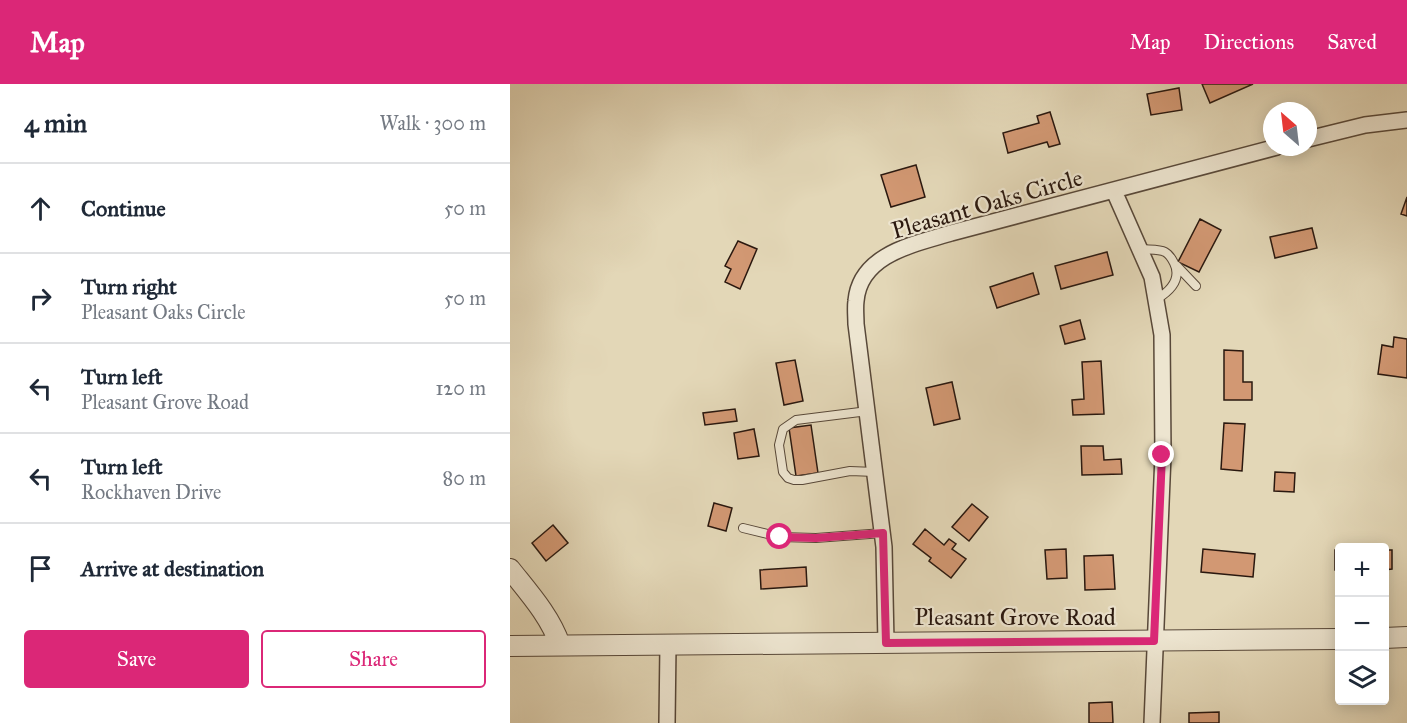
<!DOCTYPE html>
<meta charset="utf-8">
<style>
body{margin:0;font-family:"IM FELL Great Primer",serif;background:#f2f2f3;color:#1f2937}
.controls{position:absolute;right:18px;bottom:18px;display:grid;overflow:hidden;border-radius:6px;box-shadow:0 3px 15px #0003}
.controls button{width:54px;height:54px;display:grid;place-items:center;padding:0;border:0;border-bottom:2px solid #e0e1e3;background:#fff;color:#1f2937;font:30px sans-serif}
.compass{position:absolute;left:753px;top:18px;width:54px;height:54px;border-radius:50%;background:#fff;box-shadow:0 3px 15px #0003;rotate:332deg}
.stop{position:absolute;width:18px;height:18px;margin:-14px;border:4px solid #db2777;border-radius:50%;background:#fff}
.stop.end{background:#db2777;border-color:#fff;box-shadow:0 2px 6px #0008}
.list{margin:0;padding:0;list-style:none}
h2{display:flex;justify-content:space-between;align-items:center;height:78px;margin:0;padding:0 24px;font-size:26px}
h2 small{font-size:20px;font-weight:400;color:#747a83}
.list li{display:grid;grid-template-columns:39px 1fr auto;gap:18px;align-items:center;box-sizing:border-box;height:90px;padding:0 24px;border-top:2px solid #e0e1e3}
.list b{display:block;font-size:22px;white-space:nowrap}
.list p{margin:0;font-size:20px;white-space:nowrap;color:#747a83}
.list em{font-size:20px;font-style:normal;color:#747a83}
.actions{display:flex;gap:12px;padding:18px 24px}
.actions a{flex:1;padding:14px 0;border:2px solid #db2777;border-radius:6px;text-align:center;font-size:21px;color:#db2777}
.actions .main{background:#db2777;color:#fff}
.icon{flex:none;width:33px;height:33px;fill:none;stroke:currentColor;stroke-width:2;stroke-linecap:round;stroke-linejoin:round}
.map{position:relative;flex:none;width:897px;height:639px;overflow:hidden}
header{display:flex;align-items:center;gap:36px;box-sizing:border-box;height:84px;padding:0 30px;background:#db2777;color:#fff}
header strong{font-size:28px}
nav{display:flex;gap:33px;margin-inline-start:auto;font-size:21px}
main{display:flex}
aside{flex:1;background:#fff}
.map>svg:first-child{display:block}
</style>
<header>
<strong>Map</strong>
<nav><a>Map</a><a>Directions</a><a>Saved</a></nav>
</header>
<main>
<aside>
<h2>4 min<small>Walk · 300 m</small></h2>
<ul class="list">
<li><svg class="icon" aria-label="ahead" viewBox="0 0 24 24"><path d="M12 20V5M6 11l6-6 6 6"/></svg><div><b>Continue</b></div><em>50 m</em></li>
<li><svg class="icon" aria-label="right" viewBox="0 0 24 24"><path d="M7 20v-9h11M14 6l5 5-5 5"/></svg><div><b>Turn right</b><p>Pleasant Oaks Circle</p></div><em>50 m</em></li>
<li><svg class="icon" aria-label="left" viewBox="0 0 24 24"><path d="M17 20v-9H6M10 6l-5 5 5 5"/></svg><div><b>Turn left</b><p>Pleasant Grove Road</p></div><em>120 m</em></li>
<li><svg class="icon" aria-label="left" viewBox="0 0 24 24"><path d="M17 20v-9H6M10 6l-5 5 5 5"/></svg><div><b>Turn left</b><p>Rockhaven Drive</p></div><em>80 m</em></li>
<li><svg class="icon" aria-label="arrive" viewBox="0 0 24 24"><path d="M6 21V4h12l-3 4 3 4H6"/></svg><div><b>Arrive at destination</b></div></li>
</ul>
<div class="actions"><a class="main">Save</a><a>Share</a></div>
</aside>
<div class="map">
<svg width="897" height="639" viewBox="0 0 897 639">
<rect width="100%" height="100%" fill="#e3d7b7"/>
<filter id="stains"><feTurbulence type="fractalNoise" baseFrequency=".00333" numOctaves="4"/><feColorMatrix values="0 0 0 0 .2 0 0 0 0 .09 0 0 0 0 .02 0 0 0 .5 -.17"/></filter>
<radialGradient id="worn" r=".72"><stop offset=".6" stop-color="#630" stop-opacity="0"/><stop offset="1" stop-color="#630" stop-opacity=".3"/></radialGradient>
<!-- building -->
<path fill="#d29873" stroke="#2a180f" stroke-width="1.5" d="M692,0H743L700,19Z
M669,4L672,26L641,31L637,10Z
M540,28L550,60L539,63L537,58L498,69L493,49L529,39L527,32Z
M406,81L415,113L381,123L371,91Z
M897,113V132L891,130Z
M690,135L711,146L689,188L668,178Z
M802,144L807,164L765,174L760,153Z
M228,157L247,165L230,205L215,198L221,185L215,182Z
M597,168L603,191L551,205L545,182Z
M523,189L529,210L487,224L480,203Z
M570,236L575,255L555,260L550,242Z
M884,253L897,255V294L868,290L872,261L883,263Z
M714,266L733,267V298H742V316H714Z
M285,276L293,317L274,321L266,279Z
M591,277L594,330L563,331L562,316L574,315L572,278Z
M442,298L450,335L424,341L416,304Z
M225,325L227,337L195,341L193,329Z
M714,339L735,340L732,387L711,385Z
M301,341L308,389L286,392L279,344Z
M244,345L249,372L228,375L224,349Z
M571,362H593L594,376L611,375L612,390L572,391Z
M765,388L785,389L784,408L764,407Z
M204,419L222,424L216,447L198,442Z
M462,420L478,433L459,457L442,443Z
M43,441L58,459L36,477L22,459Z
M415,445L434,461L439,455L446,460L442,465L456,475L441,494L419,477L421,474L403,460Z
M556,465L557,494L537,495L535,466Z
M693,465L745,470L743,493L691,488Z
M825,466H830V486H825Z
M874,466H882V485L874,486Z
M603,471L605,505L575,506L574,472Z
M296,483L297,502L251,505L250,486Z
M602,618L603,639H579V619Z
M709,628V639H679V629Z"/>
<g fill="none" stroke-linecap="round" stroke-linejoin="round">
<!-- service casing -->
<g stroke="#584839" stroke-width="10">
<path id="service" d="M631,165C638,166 649,165 655,168C659,170 662,175 664,179C672,195 660,207 647,215
M667,182L686,202
M358,327L286,336L273,345L269,361L273,388L278,394L284,396H292L340,387L365,388
M233,444L270,453L306,454L373,449"/>
</g>
<!-- minor casing -->
<g stroke="#584839" stroke-width="18">
<path id="minor" d="M798,55L855,41L897,36
M604,107L642,193L652,251L653,371L642,639
M376,559L374,463L346,240C346,233 345,224 346,217C350,170 405,160 441,149L767,63
M157,639L158,561"/>
</g>
<!-- tertiary casing -->
<g stroke="#584839" stroke-width="22">
<path id="tertiary" d="M0,485C19,509 40,532 50,561
M874,554L897,553
M0,562L830,555"/>
</g>
<!-- service -->
<use href="#service" stroke="#ede5d0" stroke-width="8"/>
<!-- minor -->
<use href="#minor" stroke="#ede5d0" stroke-width="15"/>
<!-- tertiary -->
<use href="#tertiary" stroke="#ede5d0" stroke-width="20"/>
</g>
<g fill="none" stroke-linecap="round" stroke-linejoin="round">
<!-- route -->
<path stroke="#db2777" stroke-width="8" d="M270,453L306,454L373,449L376,559L644,557L652,371"/>
</g>
<g text-anchor="middle" stroke-width="4.5" stroke-linejoin="round" paint-order="stroke">
<!-- street labels -->
<g font-size="24" fill="#2a180f" stroke="#ede5d0">
<text transform="translate(477 120) rotate(-16)" y="8">Pleasant Oaks Circle</text>
<text x="505" y="541">Pleasant Grove Road</text>
</g>
</g>
<rect width="100%" height="100%" filter="url(#stains)"/>
<rect width="100%" height="100%" fill="url(#worn)"/>
</svg>
<div class="controls">
<button>+</button>
<button>−</button>
<button><svg class="icon" aria-label="layers" viewBox="0 0 24 24"><path d="M12 4l9 5-9 5-9-5zM3 14l9 5 9-5"/></svg></button>
</div>
<svg class="compass" viewBox="-18 -18 36 36"><path d="M0-13l5 13h-10z" fill="#e53935"/><path d="M0 13l5-13h-10z" fill="#747a83"/></svg>
<div class="stop" style="left:270px;top:453px"></div>
<div class="stop end" style="left:652px;top:371px"></div>
</div>
</main>
